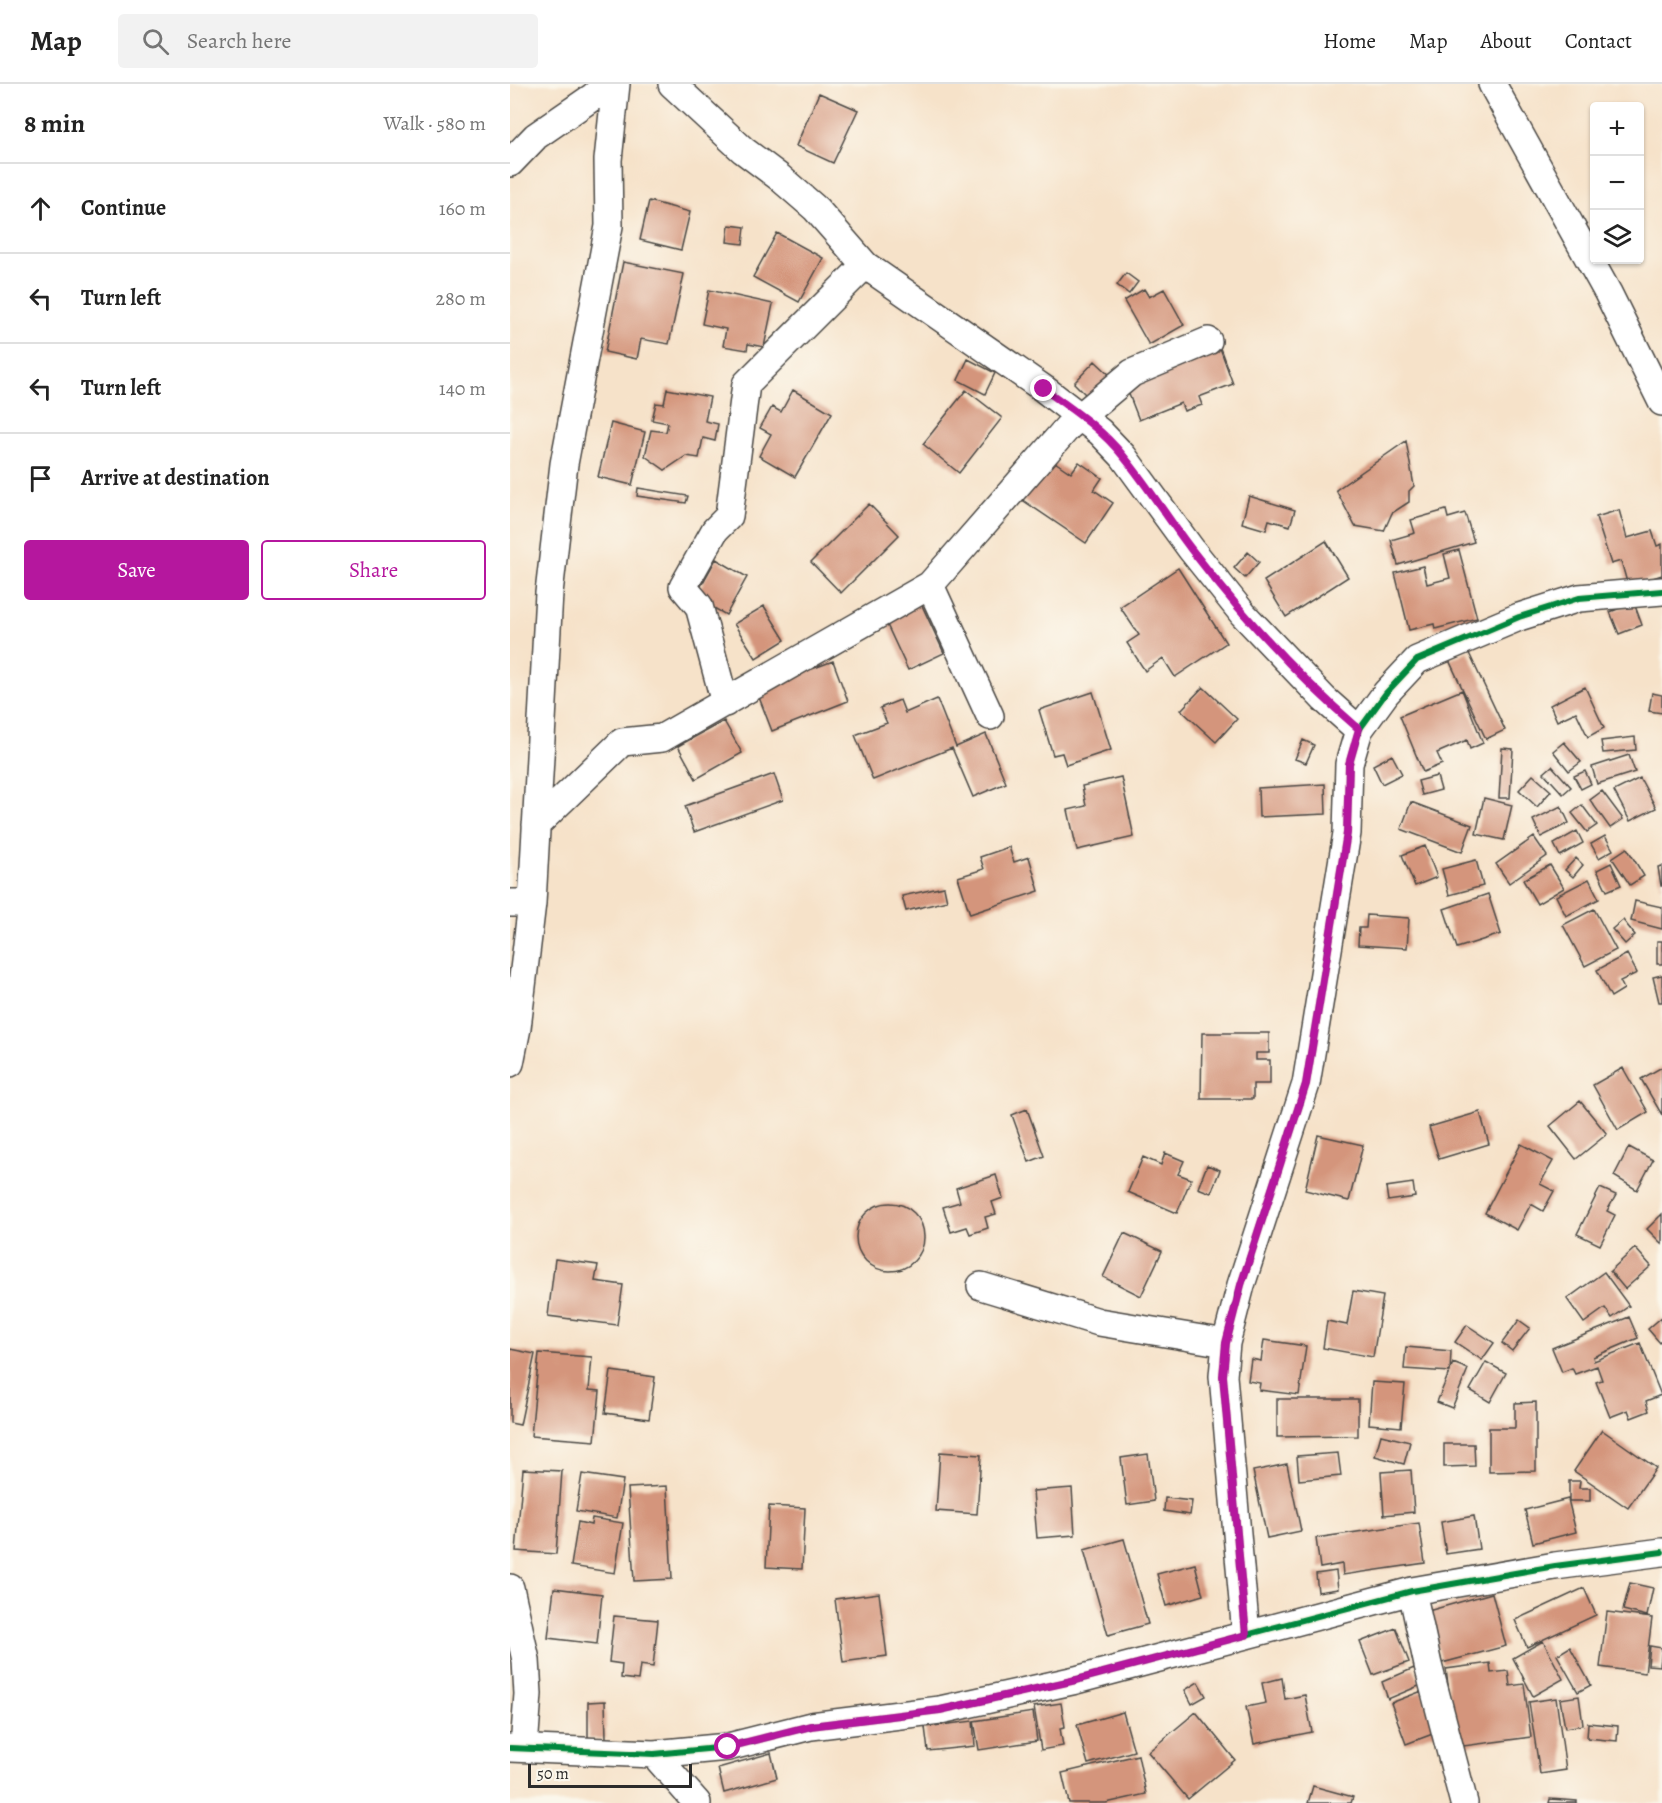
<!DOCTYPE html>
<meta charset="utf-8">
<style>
body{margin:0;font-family:Alegreya,serif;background:#f2f2f2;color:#222}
.controls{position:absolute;right:18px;top:18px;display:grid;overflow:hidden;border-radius:6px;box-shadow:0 2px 4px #0004}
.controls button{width:54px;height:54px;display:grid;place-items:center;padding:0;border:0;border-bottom:2px solid #e0e0e0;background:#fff;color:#222;font:30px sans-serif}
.scale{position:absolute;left:18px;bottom:15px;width:164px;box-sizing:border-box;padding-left:6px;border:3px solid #2b2b2b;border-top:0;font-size:16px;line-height:21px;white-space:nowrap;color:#2b2b2b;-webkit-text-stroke:4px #fbf7ec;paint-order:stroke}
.stop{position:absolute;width:18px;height:18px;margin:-14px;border:4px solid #b5179e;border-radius:50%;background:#fff}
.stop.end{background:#b5179e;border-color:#fff;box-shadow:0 2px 6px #0008}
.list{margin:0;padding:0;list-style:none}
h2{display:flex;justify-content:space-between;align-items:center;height:78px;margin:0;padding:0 24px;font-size:26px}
h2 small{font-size:20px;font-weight:400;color:#767676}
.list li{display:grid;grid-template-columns:39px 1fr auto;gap:18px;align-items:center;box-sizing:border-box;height:90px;padding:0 24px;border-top:2px solid #e0e0e0}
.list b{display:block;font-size:22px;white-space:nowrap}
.list em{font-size:20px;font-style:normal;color:#767676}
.actions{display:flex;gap:12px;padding:18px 24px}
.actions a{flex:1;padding:14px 0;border:2px solid #b5179e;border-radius:6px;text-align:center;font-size:21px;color:#b5179e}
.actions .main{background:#b5179e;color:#fff}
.icon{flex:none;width:33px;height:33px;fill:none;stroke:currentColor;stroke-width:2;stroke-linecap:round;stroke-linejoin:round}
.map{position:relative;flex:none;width:1152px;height:1719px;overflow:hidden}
header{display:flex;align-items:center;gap:36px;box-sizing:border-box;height:84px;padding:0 30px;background:#fff;border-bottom:2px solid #e0e0e0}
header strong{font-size:28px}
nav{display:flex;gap:33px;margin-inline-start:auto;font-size:21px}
.search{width:420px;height:54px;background:#f2f2f2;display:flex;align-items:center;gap:15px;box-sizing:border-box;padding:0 21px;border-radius:6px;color:#767676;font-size:22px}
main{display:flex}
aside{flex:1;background:#fff}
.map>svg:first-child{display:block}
</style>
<header>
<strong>Map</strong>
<div class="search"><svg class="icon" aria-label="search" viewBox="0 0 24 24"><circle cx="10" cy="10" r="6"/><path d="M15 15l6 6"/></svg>Search here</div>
<nav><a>Home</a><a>Map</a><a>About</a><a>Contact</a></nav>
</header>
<main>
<aside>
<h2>8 min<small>Walk · 580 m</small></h2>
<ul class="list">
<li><svg class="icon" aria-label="ahead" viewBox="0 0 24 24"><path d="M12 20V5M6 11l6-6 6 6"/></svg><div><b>Continue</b></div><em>160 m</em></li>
<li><svg class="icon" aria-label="left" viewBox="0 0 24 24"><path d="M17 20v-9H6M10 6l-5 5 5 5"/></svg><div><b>Turn left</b></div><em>280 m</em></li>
<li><svg class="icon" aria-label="left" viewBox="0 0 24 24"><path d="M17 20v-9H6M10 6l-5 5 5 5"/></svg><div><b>Turn left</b></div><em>140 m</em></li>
<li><svg class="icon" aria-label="arrive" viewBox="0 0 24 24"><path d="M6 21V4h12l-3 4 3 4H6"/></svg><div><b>Arrive at destination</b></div></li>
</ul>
<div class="actions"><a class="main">Save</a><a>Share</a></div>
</aside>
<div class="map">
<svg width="1152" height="1719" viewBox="0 0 1152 1719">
<rect width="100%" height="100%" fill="#fbf7ec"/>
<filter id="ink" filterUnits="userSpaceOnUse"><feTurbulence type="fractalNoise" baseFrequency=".0167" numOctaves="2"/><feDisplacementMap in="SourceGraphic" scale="12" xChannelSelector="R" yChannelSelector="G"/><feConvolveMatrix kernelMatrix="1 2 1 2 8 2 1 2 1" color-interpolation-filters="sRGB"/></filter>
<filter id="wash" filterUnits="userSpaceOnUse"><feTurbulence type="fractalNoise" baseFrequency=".008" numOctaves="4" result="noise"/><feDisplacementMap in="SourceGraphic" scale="24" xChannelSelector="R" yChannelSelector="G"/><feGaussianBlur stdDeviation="1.35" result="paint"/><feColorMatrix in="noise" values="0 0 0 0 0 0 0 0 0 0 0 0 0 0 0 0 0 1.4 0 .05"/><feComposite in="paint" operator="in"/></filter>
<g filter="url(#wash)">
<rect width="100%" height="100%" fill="#f6e2c9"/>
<g id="blocks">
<!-- building -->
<path fill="#d4957b" d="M309,9L348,26L323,79L286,62Z
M139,117L180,128L171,166L130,156Z
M219,141L235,143L233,160L217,158Z
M267,149L313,174L289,218L243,193Z
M113,178L174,190L159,260L131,255L127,275L95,268Z
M616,189L628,198L619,210L607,201Z
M634,205L639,213L654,205L674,241L639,261L614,217Z
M199,206L263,220L254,263L238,260L237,266L213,262L216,245L192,240Z
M710,264L723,300L689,313L692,321L674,327L671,319L629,336L615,300Z
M458,275L485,289L475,310L448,296Z
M585,277L601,292L580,315L564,299Z
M157,305L200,313L195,337L208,340L205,357L193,354L189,374L176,372L155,386L135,372L141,346L156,348L158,339L142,336L146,319L154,320Z
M283,306L322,329L285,393L249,372L261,350L250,344L262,323L271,328Z
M456,306L492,334L449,389L413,360Z
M101,339L135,348L122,401L88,393Z
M896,357L904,402L899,407V418L882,429L874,447L845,442L826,406Z
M539,374L561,389L569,378L592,394L584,406L603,419L576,459L511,415Z
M128,404L178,412L176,419L127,412Z
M739,412L785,426L780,442L759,436L756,446L732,439Z
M359,420L389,451L331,509L301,478Z
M936,426L938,434L955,429L964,458L888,481L881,456L905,449L901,436Z
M1109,426L1117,454L1142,447L1147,462L1152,460V491L1118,502L1111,477L1101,480L1086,433Z
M816,457L838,493L776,533L754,497Z
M949,466L967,534L925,545L924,540L899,546L885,489L913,482L917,500L940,494L934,470Z
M738,468L749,478L735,494L724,484Z
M206,475L237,493L216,531L185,513Z
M668,484L716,559L665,593L653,574L635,587L617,559L629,551L610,523Z
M408,513L434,569L398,586L372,530Z
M1124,519L1132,541L1109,550L1100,528Z
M254,522L275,556L246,574L224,540Z
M958,567L995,646L976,655L939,576Z
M323,577L338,617L262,647L247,608L300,579L302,585Z
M693,603L727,635L706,658L671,626Z
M1075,603L1094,644L1078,653L1066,628L1047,637L1040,621Z
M952,606L973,659L960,665L957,656L927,669L932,680L913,688L890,632Z
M583,608L601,666L556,681L552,669L543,671L529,626Z
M1142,609L1152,611V629L1139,627Z
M427,615L446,663L476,650L496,699L463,713L442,664L363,696L345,651L377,639L370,624L390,616L395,629Z
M214,637L232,669L186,695L168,662Z
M1125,653L1126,666L1093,669L1091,657Z
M793,656L804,661L796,679L785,675Z
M1054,658L1071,678L1059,687L1043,667Z
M992,664L1003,665L1000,714H989Z
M882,671L892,690L872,700L863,681Z
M1119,671L1125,688L1087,700L1082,683Z
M1042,682L1061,703L1053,710L1034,689Z
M1075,687L1081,700L1071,705L1064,692Z
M264,690L273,716L184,748L175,722Z
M1023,691L1041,707L1027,723L1009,706Z
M927,692L931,706L912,711L908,697Z
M611,693L624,753L567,766L558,726L576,722L572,702Z
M1130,694L1146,724L1120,737L1104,707Z
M815,700L816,730L749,733L748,704Z
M1092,707L1113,735L1100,744L1080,716Z
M974,714L1002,721L994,756L966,750Z
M901,718L962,741L952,768L891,745Z
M1072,721L1087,741L1077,748L1062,729Z
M1051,722L1059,739L1031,753L1023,736Z
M1067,747L1073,759L1050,772L1044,760Z
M1095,752L1103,766L1089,774L1081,760Z
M1024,753L1037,772L999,799L986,780Z
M915,762L927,793L905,802L892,771Z
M499,763L504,778L519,773L529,807L460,830L448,793L474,785L470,773Z
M1117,764L1134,792L1120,801L1102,774Z
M1066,774L1073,781L1063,793L1055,786Z
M966,776L973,802L939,811L932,785Z
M1101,779L1111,801L1097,807L1087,786Z
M1040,781L1054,804L1027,820L1013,796Z
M1152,782V802H1151L1148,783Z
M1079,795L1089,815L1056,832L1046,812Z
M434,803L437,817L396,827L392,812Z
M978,810L991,850L947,864L934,825Z
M1125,817L1152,823V845L1121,837Z
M1084,825L1106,866L1075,882L1053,841Z
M857,831L899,834L897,864L848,861L849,844H856Z
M1113,836L1125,851L1115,860L1102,845Z
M1147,857H1152V880H1147Z
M1117,870L1127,889L1110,897L1114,905L1101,913L1087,886Z
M1152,891V918H1149L1143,893Z
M692,949H759V969H746V976H760V1000H743V1015H691Z
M1152,983V1031L1131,995Z
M1113,984L1138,1028L1108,1046L1083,1001Z
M1070,1017L1097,1050L1066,1075L1040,1042Z
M517,1025L534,1072L519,1078L502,1031Z
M970,1028L979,1060L929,1075L919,1043Z
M808,1051L853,1061L839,1117L795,1106Z
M1011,1060L1043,1077L1030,1100L1044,1107L1033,1127L1021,1120L1007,1146L975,1129Z
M1119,1063L1143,1076L1127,1106L1104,1092Z
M655,1069L674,1077L668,1090L681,1095L667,1129L618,1108L633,1073L651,1081Z
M697,1081L710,1086L701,1109L688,1104Z
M486,1091L493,1114L482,1118L486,1130L475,1133L478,1144L460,1150L457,1143L441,1148L433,1123L450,1118L446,1104Z
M903,1099L905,1113L878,1117L876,1103Z
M1090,1104L1106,1111L1097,1127L1105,1131L1090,1161L1067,1150Z
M346 1153a34 34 0 1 1 68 0a34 34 0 1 1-68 0Z
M1152,1130V1160L1137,1145Z
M614,1149L652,1167L631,1212L593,1193Z
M1125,1164L1141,1182L1115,1205L1100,1187Z
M45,1175L88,1181L85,1197L113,1201L107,1241L38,1232Z
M1094,1188L1119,1222L1102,1234L1095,1224L1074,1239L1057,1215Z
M843,1207L873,1212L863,1273L813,1264L817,1237L837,1241Z
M1119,1233L1128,1254L1083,1273L1084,1277L1130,1259L1151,1311L1136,1317L1139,1327L1121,1334L1118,1326L1100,1333L1086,1298L1092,1296L1087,1282L1065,1290L1062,1284L1052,1288L1042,1264Z
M1152,1233V1257L1150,1259L1138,1245Z
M1009,1236L1020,1244L1002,1267L992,1259Z
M957,1241L984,1259L972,1276L945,1258Z
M754,1256L796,1262L789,1311L749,1306L750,1299L738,1297L741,1275L751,1277Z
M896,1263L941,1267L940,1288L894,1285Z
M0,1265L25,1270L10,1341L0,1339Z
M29,1269L82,1273L79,1306L90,1307L85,1357L21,1352Z
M976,1278L996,1289L980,1318L960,1306Z
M943,1279L958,1285L942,1324L927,1318Z
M101,1287L145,1293L139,1335L95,1329Z
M862,1298L895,1300L891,1343L859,1340Z
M767,1315H848V1352L767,1353Z
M1026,1318V1387L979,1388V1344H1005V1319Z
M1092,1346L1146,1384L1118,1424L1064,1387Z
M871,1351L900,1358L894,1380L865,1372Z
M934,1360H964L965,1382L934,1383Z
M430,1368L471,1371L467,1430L426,1427Z
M828,1369L831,1392L789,1396L787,1372Z
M638,1370L644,1417L617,1421L611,1374Z
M777,1380L791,1447L757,1454L743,1387Z
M13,1385L52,1387L46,1470L6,1467Z
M901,1386L904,1428L874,1431L871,1388Z
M72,1390L113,1396L107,1434L66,1427Z
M1059,1397H1070L1069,1404H1080V1417H1059Z
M157,1402L162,1495L124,1497L118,1404Z
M562,1404L565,1451L527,1454L523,1407Z
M655,1414L682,1417L680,1431L654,1427Z
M1058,1415L1066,1448L1023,1459L1015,1426Z
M259,1422L295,1424L292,1485L256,1483Z
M964,1432L969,1465L936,1470L931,1438Z
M82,1434L113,1439L105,1489L61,1482L68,1438L81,1441Z
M909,1439L915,1479L833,1491L832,1480L810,1484L806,1454Z
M614,1455L638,1540L598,1551L574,1466Z
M685,1480L693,1511L656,1522L647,1490Z
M826,1487L828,1505L808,1508L806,1490Z
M1120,1499L1143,1504L1137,1532L1113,1526Z
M44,1504L92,1510L87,1560L38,1554Z
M1074,1504L1086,1531L1017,1563L1005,1536Z
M369,1509L377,1572L333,1578L325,1515Z
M982,1509L996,1562L932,1579L918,1527Z
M1097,1528L1142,1534L1135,1589L1090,1583Z
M104,1532L148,1536L143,1583L130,1581L128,1596L111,1594L112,1580L99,1578Z
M886,1544L899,1578L863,1591L850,1558Z
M1033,1557L1053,1595L1023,1612L1003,1574Z
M1140,1562L1152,1564L1150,1582L1138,1581Z
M1060,1563L1081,1601L1068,1608L1047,1571Z
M980,1579L981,1589L998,1587L1000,1602L1014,1600L1021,1653L946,1663L936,1585Z
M904,1584L911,1601L878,1615L872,1598Z
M772,1594L775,1615L795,1611L802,1648L744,1660L736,1623L756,1619L752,1599Z
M688,1598L696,1612L682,1620L675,1606Z
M912,1607L928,1648L896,1660L881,1619Z
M1069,1612L1073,1641L1055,1644L1050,1615Z
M1046,1614L1056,1686L1030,1690L1019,1618Z
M95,1617L96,1654L78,1655V1618Z
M551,1619L555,1643L550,1644L553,1662L531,1666L524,1623Z
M523,1628L527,1657L469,1666L464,1637Z
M613,1628L624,1667L578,1680L567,1641Z
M686,1628L725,1676L678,1715L638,1668Z
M463,1637L465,1662L418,1667L415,1643Z
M1078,1639L1108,1642L1107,1657L1077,1654Z
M261,1669L267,1694L214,1709L208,1684Z
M628,1671L636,1710L596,1719H559L552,1689Z
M803,1702L843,1713L841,1719H798Z
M1040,1715L1067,1717V1719H1039Z"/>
</g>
</g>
<g filter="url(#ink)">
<use href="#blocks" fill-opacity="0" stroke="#494643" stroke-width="1.5"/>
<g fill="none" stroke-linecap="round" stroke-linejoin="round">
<!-- minor casing -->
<g stroke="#494643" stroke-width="30">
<path id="minor" d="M162,0L233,66L269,93L306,125L355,181L534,305L590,348L613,372L681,465L733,530L814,615L849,646
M982,0L1098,209L1152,318
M0,79L26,52L84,12L97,0
M420,501L480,632
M215,619L189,522L173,503L205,446L219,432L236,300L355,181
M26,741L112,658L152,654L420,501L558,343L622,289L698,257
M0,819H22L7,944L0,979
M22,819L39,509L54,380L99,142L98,76L106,0
M471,1202L589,1238L716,1259
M0,1504L16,1576L18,1610L14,1664
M902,1507L918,1581L954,1719
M736,1551L713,1292L716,1259L731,1201L796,1000L837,749L839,680L849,646L876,609L907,576L1009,533L1069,514L1152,507
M0,1664L144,1670L218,1663L301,1642L430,1626L566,1596L902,1507L1045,1482L1152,1468
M144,1670L187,1719"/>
</g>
<!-- minor -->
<use href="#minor" stroke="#fff" stroke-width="27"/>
<!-- cycleway casing -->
<g stroke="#fbf7ec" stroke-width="10">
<path id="cycleway" d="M736,1551L713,1292L716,1259L731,1201L796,1000L837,749L839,680L849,646L876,609L907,576L1009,533L1069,514L1152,507
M0,1664L144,1670L218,1663L301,1642L430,1626L566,1596L902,1507L1045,1482L1152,1468"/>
</g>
<!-- cycleway -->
<use href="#cycleway" stroke="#00873e" stroke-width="6"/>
</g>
</g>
<g fill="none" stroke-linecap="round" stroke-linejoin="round" filter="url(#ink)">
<!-- route -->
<path stroke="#b5179e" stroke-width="8" d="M218,1663L301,1642L430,1626L566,1596L736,1551L713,1292L716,1259L731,1201L796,1000L837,749L839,680L849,645C787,592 731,530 681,465C658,435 638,402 614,373C592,345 562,325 534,305"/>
</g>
</svg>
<div class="controls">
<button>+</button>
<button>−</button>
<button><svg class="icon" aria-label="layers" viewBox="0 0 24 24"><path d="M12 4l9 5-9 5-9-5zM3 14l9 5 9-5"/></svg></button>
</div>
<div class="scale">50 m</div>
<div class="stop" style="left:218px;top:1663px"></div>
<div class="stop end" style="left:534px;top:305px"></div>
</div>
</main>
